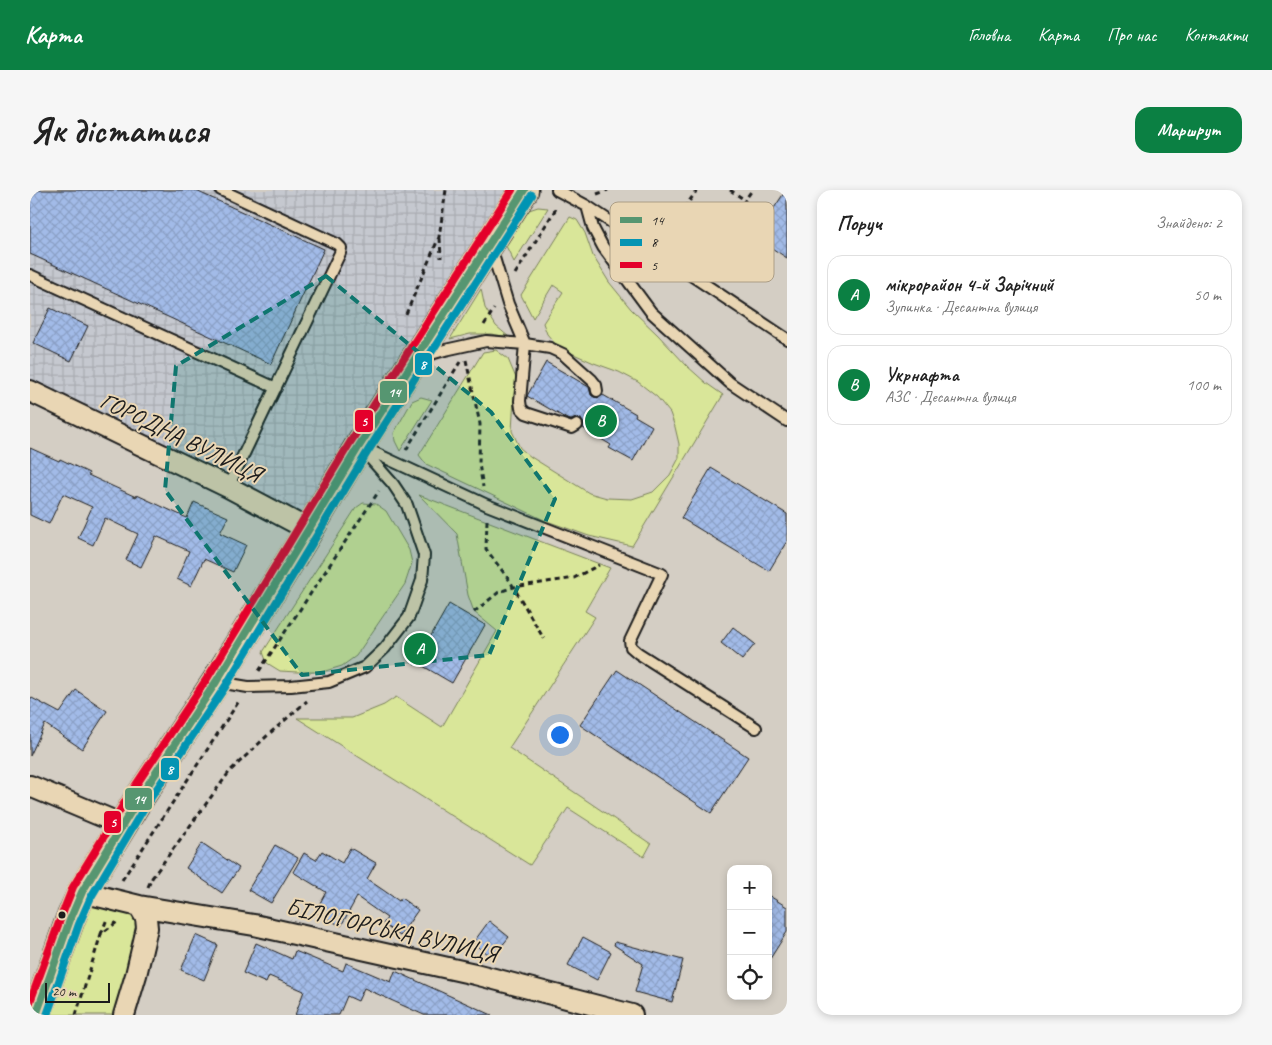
<!DOCTYPE html>
<html lang="uk">
<meta charset="utf-8">
<style>
body{margin:0;font-family:Caveat,sans-serif;background:#f6f6f6;color:#222}
.controls{position:absolute;right:15px;bottom:15px;display:grid;overflow:hidden;border-radius:10px;box-shadow:0 2px 8px #0003}
.controls button{width:45px;height:45px;display:grid;place-items:center;padding:0;border:0;border-bottom:1px solid #e0e0e0;background:#fff;color:#222;font:25px sans-serif}
.scale{position:absolute;left:15px;bottom:12px;width:65px;box-sizing:border-box;padding-left:5px;border:2px solid #1c1c1c;border-top:0;font-size:14px;line-height:18px;white-space:nowrap;color:#1c1c1c;-webkit-text-stroke:4px #e9d6b4;paint-order:stroke}
.you{position:absolute;left:529px;top:544px;width:18px;height:18px;margin:-12px;border:4px solid #fff;border-radius:50%;background:#1a73e8;box-shadow:0 0 0 8px #1a73e833}
.badge{display:grid;place-items:center;width:32px;height:32px;border-radius:50%;background:#0b8043;color:#fff;font-size:16px;font-weight:700}
.pin{position:absolute;translate:-50% -50%;border:2px solid #fff;box-shadow:0 1px 5px #0006}
.list{margin:0;padding:0;list-style:none}
h2{display:flex;justify-content:space-between;align-items:center;height:65px;margin:0;padding:0 20px;font-size:21px}
h2 small{font-size:16px;font-weight:400;color:#767676}
.list li{display:grid;grid-template-columns:32px 1fr auto;gap:15px;align-items:center;box-sizing:border-box;height:80px;margin:0 10px 10px;padding:0 10px;border:1px solid #e0e0e0;border-radius:15px}
.list b{display:block;font-size:19px;white-space:nowrap}
.list p{margin:0;font-size:16px;white-space:nowrap;color:#767676}
.list em{font-size:16px;font-style:normal;color:#767676}
.icon{flex:none;width:28px;height:28px;fill:none;stroke:currentColor;stroke-width:2;stroke-linecap:round;stroke-linejoin:round}
.map{position:relative;flex:none;width:757px;height:825px;overflow:hidden;border-radius:15px}
header{display:flex;align-items:center;gap:30px;box-sizing:border-box;height:70px;padding:0 25px;background:#0b8043;color:#fff}
header strong{font-size:24px}
nav{display:flex;gap:28px;margin-inline-start:auto;font-size:18px}
.intro{display:flex;align-items:center;justify-content:space-between;box-sizing:border-box;height:120px;padding:0 30px}
h1{margin:0;font-size:35px}
.button{padding:12px 22px;border-radius:15px;background:#0b8043;color:#fff;font-size:18px;font-weight:700}
main{display:flex;gap:30px;padding:0 30px}
aside{flex:1;background:#fff;border-radius:15px;box-shadow:0 2px 8px #0003}
.map>svg:first-child{display:block}
</style>
<header>
<strong>Карта</strong>
<nav><a>Головна</a><a>Карта</a><a>Про нас</a><a>Контакти</a></nav>
</header>
<div class="intro"><h1>Як дістатися</h1><a class="button">Маршрут</a></div>
<main>
<div class="map">
<svg width="757" height="825" viewBox="0 0 757 825">
<defs>
<pattern id="industrial-grid" width="8" height="8" patternUnits="userSpaceOnUse" patternTransform="scale(1.25)"><rect width="8" height="8" fill="#c5c8cf"/><path d="M0 4h8M4 0v8" fill="none" stroke="#a9abb1"/></pattern>
<pattern id="building-cross-hatch" width="8" height="8" patternUnits="userSpaceOnUse" patternTransform="scale(1.25)"><rect width="8" height="8" fill="#a2bbe8"/><path d="M0 0l8 8M0 8l8-8" fill="none" stroke="#8ba0c6"/></pattern>
</defs>
<rect width="100%" height="100%" fill="#d4cec4"/>
<filter id="ink" filterUnits="userSpaceOnUse"><feTurbulence type="fractalNoise" baseFrequency=".02" numOctaves="2"/><feDisplacementMap in="SourceGraphic" scale="10" xChannelSelector="R" yChannelSelector="G"/><feConvolveMatrix kernelMatrix="1 2 1 2 8 2 1 2 1" color-interpolation-filters="sRGB"/></filter>
<g filter="url(#ink)">
<!-- industrial -->
<path fill="url(#industrial-grid)" d="M0,0H494L279,340L0,201Z"/>
<!-- green -->
<path fill="#d9e699" stroke="#7a815a" d="M508,17L518,18L484,72L476,56L499,20Z
M540,27L547,30L555,43L563,66L579,92L601,119L628,145L657,176L676,193L693,205L602,356L559,346L514,330L396,274L389,265L453,162L466,160L478,169L486,188L484,207L482,241L490,258L501,267L559,303L577,308L602,309L623,302L640,285L649,268V254L645,237L640,223L627,207L608,192L589,182L564,173L528,157L517,144L513,133L533,102L523,95L503,128L491,105Z
M451,99L455,118L466,136L479,147L461,144H440L420,149Z
M391,207L402,210L370,261L365,251L364,243L382,211Z
M389,305L580,378L555,421L565,427L479,558L621,654L614,667L538,618L500,675L267,528H322L354,515L366,507L412,537L467,441L444,422L438,405L427,344Z
M333,313L346,314L356,321L379,360L382,373L375,394L326,466L312,476L292,482H267L250,481L237,473L233,462L326,318Z
M52,702L116,728L94,825H6Z"/>
<!-- building -->
<path fill="url(#building-cross-hatch)" stroke="#1c1c1c" d="M0,0H164L294,59L241,174L0,64Z
M756,0H757V68L725,47Z
M20,118L58,136L41,171L3,153Z
M516,172L559,197L561,205L564,207L569,208L573,205L606,224L605,226L622,236L603,271L579,258L581,255L553,238L554,234L551,229L546,228L541,230L537,229L497,206Z
M0,258L29,271L30,269L59,283L58,285L106,307L107,305L157,328L164,312L198,327L190,343L216,355L203,382L174,369L161,396L147,389L159,361L126,346L111,377L96,370L108,344L75,328L63,355L48,348L62,317L33,304L19,334L0,325Z
M681,278L757,324V351L739,381L651,328Z
M419,414L455,435L422,493L386,472Z
M703,437L725,454L712,470L691,453Z
M587,480L718,567L681,623L550,535Z
M46,500L77,521L52,559L15,534L0,566V507L30,523Z
M172,653L209,678L192,703L156,678Z
M245,655L268,668L241,713L218,700Z
M320,658L346,673L337,689L369,711L371,708L388,720L370,746L353,734L357,728L327,707L311,736L285,722L296,702L263,682L274,663L286,670L292,661L312,673Z
M738,705L757,717V742L738,772Z
M459,731L479,747L462,768L443,753Z
M166,745L188,755L174,790L151,780Z
M553,747L581,762L567,790L538,775Z
M585,752L653,770L642,812L605,802L613,774L584,755Z
M226,753L262,769L265,761L313,781L316,773L361,792L365,781L462,825H394L334,798L328,811L317,806L309,825H265L274,801L239,786L236,793L213,783Z"/>
<g fill="none" stroke-linecap="round" stroke-linejoin="round">
<!-- service casing -->
<g stroke="#1c1c1c" stroke-width="14">
<path id="service" d="M191,0L307,54L311,58L310,63L198,297
M527,0L557,16L757,149
M557,16L563,38L573,57L621,122L700,193L757,231
M0,85L246,198
M394,166L415,160L456,151L495,154L478,114L461,58
M547,235L542,238L496,223L491,218L490,211L495,154L520,158L533,164L562,190L566,195L567,201
M330,256L457,315L632,384L600,451L601,457L608,463L726,538
M188,492L218,497L261,496L299,492L335,477L355,458L379,427L392,390L394,365L377,315L363,294L332,259"/>
</g>
<!-- minor casing -->
<g stroke="#1c1c1c" stroke-width="24">
<path id="minor" d="M0,201L198,297L279,340
M0,596L93,635
M52,702L109,716L224,735L445,784L602,825
M94,825L106,785L117,738L116,728L109,716"/>
</g>
<!-- secondary casing -->
<g stroke="#1c1c1c" stroke-width="31">
<path id="secondary" d="M6,825L40,730L52,702L106,613L186,492L279,340L329,256L494,0"/>
</g>
<!-- path -->
<path stroke="#1c1c1c" stroke-width="3" stroke-dasharray="5 4" stroke-linecap="butt" d="M700,0L715,10
M567,4L578,0
M410,48L411,68
M634,48L667,0
M672,73L722,0
M485,84L527,17
M376,124L409,47L416,0
M454,135L464,119
M436,170L450,234L449,274L453,297
M376,260L430,172
M457,330L456,359L480,391L514,449
M444,422L469,402L484,397L544,388L569,375
M229,481L349,301
M92,690L209,511
M118,697L122,688L200,581L239,544L277,511
M71,744L77,729
M46,825L71,744L87,732"/>
<!-- service -->
<use href="#service" stroke="#e9d6b4" stroke-width="10"/>
<!-- minor -->
<use href="#minor" stroke="#e9d6b4" stroke-width="20"/>
<!-- secondary -->
<use href="#secondary" stroke="#e9d6b4" stroke-width="28"/>
<!-- bus-1 casing -->
<g stroke="#e9d6b4" stroke-width="11">
<path id="bus-1" d="M6,825L40,730L52,702L106,613L186,492L329,256L494,0"/>
</g>
<!-- bus-2 casing -->
<g stroke="#e9d6b4" stroke-width="11">
<path id="bus-2" d="M17,825L49,734L61,707L114,618L195,497L338,261L502,5"/>
</g>
<!-- bus-3 casing -->
<g stroke="#e9d6b4" stroke-width="11">
<path id="bus-3" d="M0,812L31,727L43,697L98,607L178,487L321,251L482,0"/>
</g>
<!-- bus-1 -->
<use href="#bus-1" stroke="#569671" stroke-width="8"/>
<!-- bus-2 -->
<use href="#bus-2" stroke="#0494b3" stroke-width="8"/>
<!-- bus-3 -->
<use href="#bus-3" stroke="#e4002b" stroke-width="8"/>
</g>
</g>
<!-- marked area -->
<path fill="#0f766e" fill-opacity="0.2" stroke="#0f766e" stroke-width="4" stroke-dasharray="10 6" stroke-linejoin="round" d="M296,86L461,222L525,309L459,465L272,485L135,300L146,176Z"/>
<!-- markers -->
<circle fill="#1c1c1c" stroke="#e9d6b4" stroke-width="2" cx="32" cy="725" r="4.5"/>
<g text-anchor="middle" stroke-width="4" stroke-linejoin="round" paint-order="stroke">
<!-- street labels -->
<g font-size="24" fill="#1c1c1c" stroke="#e9d6b4">
<text transform="translate(151 247) rotate(26)" y="8">ГОРОДНА ВУЛИЦЯ</text>
<text transform="translate(362 740) rotate(13)" y="8">БІЛОГОРСЬКА ВУЛИЦЯ</text>
</g>
</g>
<!-- legend -->
<rect x="580" y="12" width="164" height="80" rx="8" fill="#e9d6b4" stroke="#ac9e86" stroke-width="1"/>
<rect x="590" y="27" width="22" height="6" fill="#569671"/>
<rect x="590" y="49" width="22" height="7" fill="#0494b3"/>
<rect x="590" y="72" width="22" height="6" fill="#e4002b"/>
<g font-size="14" fill="#1c1c1c">
<text x="621" y="35">14</text>
<text x="621" y="57">8</text>
<text x="621" y="80">5</text>
</g>
<g stroke="#e9d6b4" stroke-width="2">
<rect x="384" y="162" width="19" height="24" rx="5" fill="#0494b3"/>
<rect x="349" y="190" width="29" height="24" rx="5" fill="#569671"/>
<rect x="324" y="219" width="20" height="24" rx="5" fill="#e4002b"/>
<rect x="130" y="567" width="20" height="24" rx="5" fill="#0494b3"/>
<rect x="94" y="597" width="29" height="24" rx="5" fill="#569671"/>
<rect x="73" y="620" width="19" height="24" rx="5" fill="#e4002b"/>
</g>
<g font-size="14" text-anchor="middle" font-weight="bold" fill="#fff">
<text x="393" y="179">8</text>
<text x="364" y="207">14</text>
<text x="334" y="236">5</text>
<text x="140" y="584">8</text>
<text x="109" y="614">14</text>
<text x="83" y="637">5</text>
</g>
</svg>
<div class="controls">
<button>+</button>
<button>−</button>
<button><svg class="icon" aria-label="locate" viewBox="0 0 24 24"><circle cx="12" cy="12" r="6"/><path d="M12 2v4M12 18v4M2 12h4M18 12h4"/></svg></button>
</div>
<div class="scale">20 m</div>
<div class="you"></div>
<div class="pin badge" style="left:390px;top:459px">A</div>
<div class="pin badge" style="left:571px;top:231px">B</div>
</div>
<aside>
<h2>Поруч<small>Знайдено: 2</small></h2>
<ul class="list">
<li><span class="badge">A</span><div><b>мікрорайон 4-й Зарічний</b><p>Зупинка · Десантна вулиця</p></div><em>50 m</em></li>
<li><span class="badge">B</span><div><b>Укрнафта</b><p>АЗС · Десантна вулиця</p></div><em>100 m</em></li>
</ul>
</aside>
</main>
